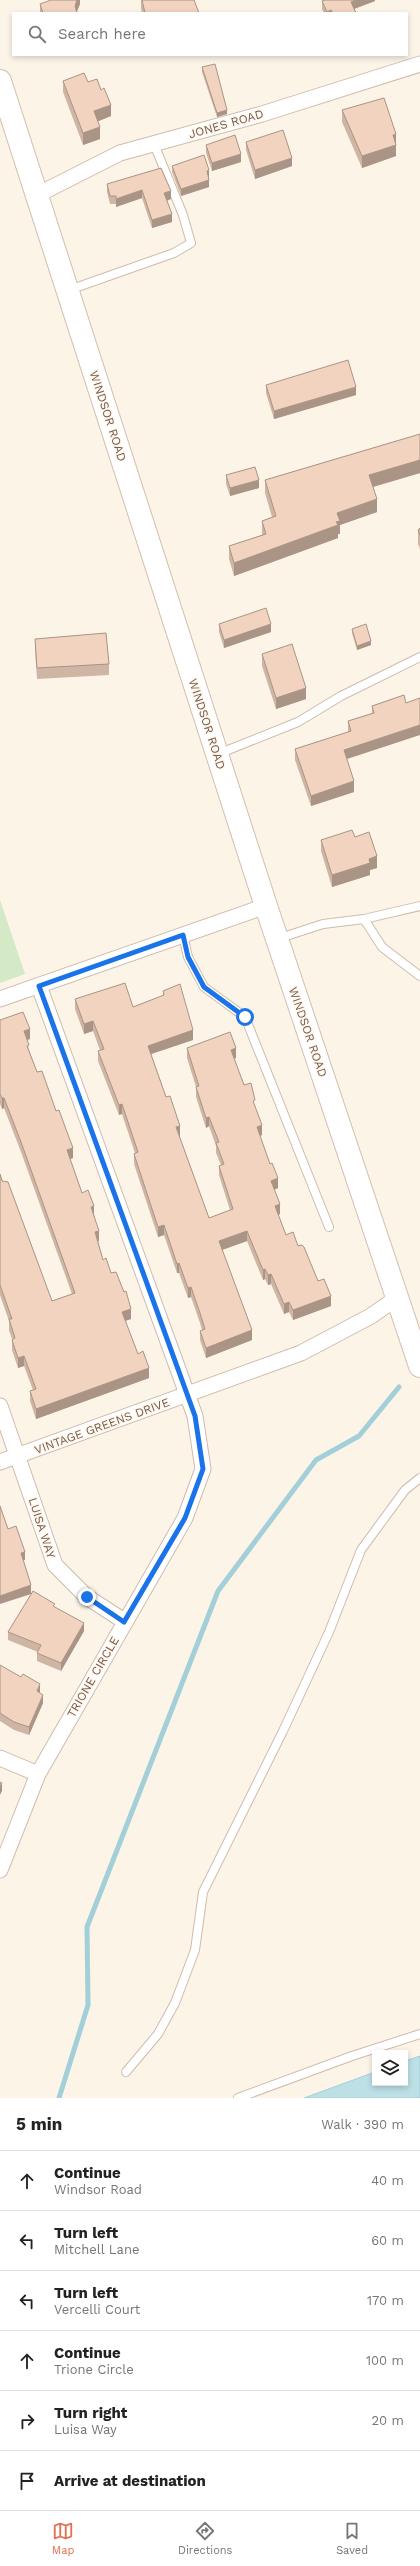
<!DOCTYPE html>
<meta charset="utf-8">
<style>
body{margin:0;font-family:"Work Sans",sans-serif;background:#f2f2f2;color:#222}
.controls{position:absolute;right:12px;bottom:12px;display:grid;overflow:hidden;border-radius:0px;box-shadow:0 2px 6px #0003}
.controls button{width:36px;height:36px;display:grid;place-items:center;padding:0;border:0;border-bottom:1px solid #e0e0e0;background:#fff;color:#222;font:20px sans-serif}
.stop{position:absolute;width:12px;height:12px;margin:-9px;border:3px solid #1a73e8;border-radius:50%;background:#fff}
.stop.end{background:#1a73e8;border-color:#fff;box-shadow:0 1px 4px #0008}
.list{margin:0;padding:0;list-style:none}
h2{display:flex;justify-content:space-between;align-items:center;height:52px;margin:0;padding:0 16px;font-size:17px}
h2 small{font-size:13px;font-weight:400;color:#767676}
.list li{display:grid;grid-template-columns:26px 1fr auto;gap:12px;align-items:center;box-sizing:border-box;height:60px;padding:0 16px;border-top:1px solid #e0e0e0}
.list b{display:block;font-size:15px;white-space:nowrap}
.list p{margin:0;font-size:13px;white-space:nowrap;color:#767676}
.list em{font-size:13px;font-style:normal;color:#767676}
.icon{flex:none;width:22px;height:22px;fill:none;stroke:currentColor;stroke-width:2;stroke-linecap:round;stroke-linejoin:round}
.map{position:relative;flex:none;width:420px;height:2098px;overflow:hidden}
.search{position:absolute;background:#fff;box-shadow:0 2px 6px #0003;left:12px;right:12px;top:12px;height:44px;display:flex;align-items:center;gap:10px;box-sizing:border-box;padding:0 14px;border-radius:0px;color:#767676;font-size:15px}
.sheet{height:412px;background:#fff}
nav{display:flex;justify-content:space-around;align-items:center;box-sizing:border-box;height:56px;border-top:1px solid #e0e0e0;background:#fff;font-size:11px;color:#767676}
nav a{display:grid;justify-items:center;gap:2px}
nav .on{color:#e4704f}
.map>svg:first-child{display:block}
</style>
<div class="map">
<svg width="420" height="2098" viewBox="0 0 420 2098">
<rect width="100%" height="100%" fill="#fcf4e7"/>
<!-- green -->
<path fill="#d4eac6" d="M0,900L25,974L0,983Z"/>
<!-- water -->
<path fill="#bce0e6" stroke="#a2cfd8" d="M420,2056V2098H304L375,2072V2083H405V2061Z"/>
<g fill="none" stroke-linecap="round" stroke-linejoin="round">
<!-- stream -->
<path stroke="#a2cfd8" stroke-width="5" d="M59,2098L88,2005L87,1927L218,1591L316,1460L359,1436L399,1387"/>
<!-- lane casing -->
<g stroke="#cebcae" stroke-width="10">
<path id="lane" d="M69,290L174,253L191,243L183,215L154,144
M218,754L298,722L341,696L420,657
M364,919L382,947L420,976
M183,935L188,957L204,987L245,1017L329,1227
M277,939L323,924L364,919L420,906
M126,2072L158,2034L175,2003L195,1950L203,1892L283,1731L329,1632L361,1550L405,1490L420,1478
M238,2098L352,2056L420,2034"/>
</g>
<!-- street casing -->
<g stroke="#cebcae" stroke-width="17">
<path id="street" d="M37,195L120,153L262,114L420,64
M0,999L266,906
M0,1406L55,1565L87,1597L124,1621
M0,1462L301,1353L371,1316L398,1297
M0,1758L38,1774
M0,1870L38,1774L185,1518L203,1469L195,1416L39,986"/>
</g>
<!-- secondary casing -->
<g stroke="#d3beae" stroke-width="24">
<path id="secondary" d="M0,81L266,906L420,1366"/>
</g>
<!-- lane -->
<use href="#lane" stroke="#fff" stroke-width="8"/>
<!-- street -->
<use href="#street" stroke="#fff" stroke-width="15"/>
<!-- secondary -->
<use href="#secondary" stroke="#fff" stroke-width="22"/>
</g>
<!-- wall -->
<path fill="#cfb5a4" d="M80,0V4L77,12V13H40V4Z
M141,0H194L199,13H142L141,8Z
M375,0V1L354,9L356,13H324L322,9V1Z
M202,67L227,114L217,117L202,72Z
M63,81L88,82L111,116L98,121L100,139L83,145L63,92Z
M342,110L396,146V156L362,168L342,122Z
M246,142L292,166L255,179L246,150Z
M206,145L241,162L212,171L206,153Z
M172,166L209,177H208L209,187L181,196L172,172Z
M161,168L171,199L167,201L172,222L152,228L142,198L116,207V204H110L107,192V184Z
M266,385L356,395L274,419L266,393Z
M420,434V473L373,487L377,512L340,525V534H338V538L234,576L229,559V546L262,535V521L272,517L265,493V480Z
M226,475L259,488L230,496L226,484Z
M420,528V549L418,544V530Z
M219,624L271,632L224,648L219,632Z
M352,629L371,645L357,650L352,633Z
M35,639L109,664V675L37,679L35,650Z
M262,654L306,699L276,709L262,666Z
M404,695L347,759L354,792L311,806L295,760V749L348,732V721L372,713V706Z
M355,837L377,868L370,870V875L332,887L321,851V840Z
M163,991L193,1040L151,1054L180,1136H179L209,1218L230,1210L219,1175V1166L221,1165L216,1153V1146L209,1126L206,1128L196,1097V1087L187,1058V1048L236,1058L234,1059L244,1085L255,1106L262,1135L260,1136L278,1188L274,1190L280,1214L278,1215L286,1235L298,1246L318,1281L331,1306L293,1320L289,1312L284,1314L271,1284L268,1285L265,1279L263,1280L247,1241L222,1250L252,1340L206,1358L200,1340V1331L202,1330L200,1323L191,1297L188,1298L179,1273H177L164,1235L158,1237L134,1164V1154L135,1153L122,1114L119,1115L98,1061V1051L100,1050L93,1031L84,1034L75,1009V999L133,1007L163,996Z
M0,1020L30,1039L27,1040L29,1050L37,1072L56,1111L73,1158L70,1159L82,1193L94,1215L99,1241H98L103,1260L111,1273L131,1319L125,1321L138,1354L149,1378L36,1419L30,1401V1391L33,1390L24,1366L18,1368L12,1350V1339L9,1330V1321L0,1295V1174L52,1301L72,1294L21,1152L4,1108L2,1109L0,1104Z
M55,1607L84,1631L61,1671L37,1661V1653L38,1652L8,1640V1632Z
M0,1665L40,1692V1693L43,1703L29,1735L14,1730L0,1721Z"/>
<!-- shaded-wall -->
<path fill="#a99486" d="M77,0H80V4L76,13L75,6Z
M356,0H375V1L351,10V2Z
M331,10V13H327V12Z
M111,105V116L94,123V111Z
M227,110V114L217,117V113Z
M100,127V139L83,145V133Z
M396,134V156L362,168V156L393,135Z
M241,154V162L212,171V163Z
M292,158V166L255,179V170Z
M209,170V177L207,178V171Z
M209,180V187L181,196V189Z
M142,190V198L116,207V199Z
M171,191V199L164,201V193Z
M172,214V222L152,228V220Z
M356,387V395L274,419V411Z
M420,460V473L369,488V475Z
M259,480V488L230,496V488Z
M377,499V512L340,525V534H338V538L234,576V563L337,513Z
M271,624V632L224,648V640Z
M371,641V645L357,650V646Z
M306,688V699L276,709V698Z
M420,725V735L344,760V750Z
M354,781V792L311,806V796Z
M377,856V868L370,870V875L332,887V875L369,859Z
M93,1021V1031L84,1034V1024Z
M30,1029V1039L24,1041V1031Z
M193,1030V1040L148,1055V1046Z
M236,1048V1058L231,1060V1050Z
M2,1098H4V1108L2,1109Z
M122,1104V1114L119,1115V1105Z
M209,1117V1126L206,1128V1118Z
M262,1125V1135L257,1137V1127Z
M180,1126V1136L176,1137V1127Z
M73,1148V1158L67,1160V1150Z
M278,1178V1188L271,1191V1181Z
M280,1204V1214L275,1216V1206Z
M94,1206V1217L91,1207Z
M164,1225V1235L158,1237V1227Z
M99,1231V1241L95,1242V1232Z
M247,1231V1241L219,1251V1241Z
M179,1263V1273H177V1264Z
M265,1269V1279L263,1280V1270Z
M271,1274V1284L268,1285V1275Z
M191,1287V1297L188,1298V1288Z
M331,1296V1306L293,1320V1310Z
M289,1302V1312L284,1314V1304Z
M131,1309V1319L122,1322V1312Z
M252,1330V1340L206,1358V1348Z
M24,1356V1366L18,1368V1358Z
M149,1368V1378L36,1419V1409Z
M25,1552V1560L21,1561V1553Z
M31,1585V1594L0,1604V1596Z
M84,1623V1631L61,1671V1663Z
M40,1684V1692L37,1699V1691Z
M43,1695V1703L29,1735V1727Z
M2,1783V1791L0,1795V1787Z"/>
<!-- building -->
<path fill="#f1d3bf" stroke="#a99486" d="M51,0H77L75,6L77,13H43L40,4Z
M142,0H194L199,13H145Z
M325,0H356L351,2L356,13H333L331,10L327,12L322,1Z
M215,64L227,110L217,113L202,67Z
M84,73L88,82L97,79L101,90L104,88L111,105L94,111L100,127L83,133L63,81Z
M384,98L396,134L393,135L396,145L362,156L342,110Z
M283,130L292,158L255,170L246,142Z
M235,135L241,154L212,163L206,145Z
M204,155L209,170L207,171L209,180L181,189L172,166Z
M161,168L171,191L164,193L172,214L152,220L142,190L116,199V196H110L107,184Z
M348,360L356,387L274,411L266,385Z
M420,434V460L369,475L377,499L337,513L340,521L336,522L338,525L234,563L229,546L266,534L262,521L276,516L265,480Z
M255,467L259,480L230,488L226,475Z
M420,528V535L418,530Z
M266,608L271,624L224,640L219,624Z
M366,624L371,641L357,646L352,629Z
M106,633L109,664L37,668L35,639Z
M292,644L306,688L276,698L262,654Z
M404,695L406,703L420,698V725L344,750L354,781L311,796L295,749L351,731L348,721L374,713L372,706Z
M352,830L355,837L369,832L377,856L369,859L370,863L332,875L321,840Z
M125,983L133,1007L164,995L163,991L180,984L193,1030L148,1046L166,1097L170,1096L180,1126L176,1127L209,1218L233,1209L219,1166L224,1164L216,1143L219,1142L209,1117L206,1118L196,1087L199,1086L187,1048L230,1032L236,1048L231,1050L244,1085L251,1083L255,1100L253,1101L262,1125L257,1127L270,1164L272,1163L278,1178L271,1181L280,1204L275,1206L286,1235L293,1232L298,1246L302,1245L304,1247L318,1281L324,1279L331,1296L293,1310L289,1302L284,1304L271,1274L268,1275L265,1269L263,1270L247,1231L219,1241L252,1330L206,1348L200,1331L205,1329L200,1313L191,1287L188,1288L179,1263L177,1264L164,1225L158,1227L134,1154L138,1152L122,1104L119,1105L98,1051L104,1049L93,1021L84,1024L75,999Z
M23,1012L30,1029L24,1031L29,1045L27,1046L37,1072L42,1071L56,1111L59,1110L67,1132L73,1148L67,1150L82,1193L88,1190L94,1206L91,1207L99,1231L95,1232L103,1260L106,1258L111,1273L116,1272L124,1292L126,1291L131,1309L122,1312L138,1354L143,1351L149,1368L36,1409L30,1391L36,1389L24,1356L18,1358L12,1340L15,1338L9,1319H12L0,1285V1174L2,1181L8,1182L52,1301L75,1293L21,1142L4,1098H2L0,1094V1020Z
M0,1506L8,1529L16,1526L25,1552L21,1553L31,1585L0,1596Z
M33,1591L55,1604L53,1606L84,1623L61,1663L37,1653L41,1645L8,1632Z
M0,1665L21,1677L23,1674L40,1684L37,1691L43,1695L29,1727L14,1722L0,1713Z
M0,1782L2,1783L0,1787Z"/>
<g fill="none" stroke-linecap="round" stroke-linejoin="round">
<!-- route -->
<path stroke="#1a73e8" stroke-width="5" d="M87,1597L124,1622L185,1518L203,1469L195,1416L39,986L183,935L188,957L204,987L245,1017"/>
</g>
<g text-anchor="middle" stroke-width="3" stroke-linejoin="round" paint-order="stroke">
<!-- street labels -->
<g font-size="12" fill="#765b4c" stroke="#fff8ee">
<text transform="translate(226 124) rotate(-16)" y="4">JONES ROAD</text>
<text transform="translate(108 416) rotate(72)" y="4">WINDSOR ROAD</text>
<text transform="translate(207 724) rotate(72)" y="4">WINDSOR ROAD</text>
<text transform="translate(308 1032) rotate(71)" y="4">WINDSOR ROAD</text>
<text transform="translate(102 1426) rotate(-20)" y="4">VINTAGE GREENS DRIVE</text>
<text transform="translate(42 1528) rotate(72)" y="4">LUISA WAY</text>
<text transform="translate(93 1677) rotate(-60)" y="4">TRIONE CIRCLE</text>
</g>
</g>
</svg>
<div class="controls">
<button><svg class="icon" aria-label="layers" viewBox="0 0 24 24"><path d="M12 4l9 5-9 5-9-5zM3 14l9 5 9-5"/></svg></button>
</div>
<div class="stop" style="left:245px;top:1017px"></div>
<div class="stop end" style="left:87px;top:1597px"></div>
<div class="search"><svg class="icon" aria-label="search" viewBox="0 0 24 24"><circle cx="10" cy="10" r="6"/><path d="M15 15l6 6"/></svg>Search here</div>
</div>
<section class="sheet">
<h2>5 min<small>Walk · 390 m</small></h2>
<ul class="list">
<li><svg class="icon" aria-label="ahead" viewBox="0 0 24 24"><path d="M12 20V5M6 11l6-6 6 6"/></svg><div><b>Continue</b><p>Windsor Road</p></div><em>40 m</em></li>
<li><svg class="icon" aria-label="left" viewBox="0 0 24 24"><path d="M17 20v-9H6M10 6l-5 5 5 5"/></svg><div><b>Turn left</b><p>Mitchell Lane</p></div><em>60 m</em></li>
<li><svg class="icon" aria-label="left" viewBox="0 0 24 24"><path d="M17 20v-9H6M10 6l-5 5 5 5"/></svg><div><b>Turn left</b><p>Vercelli Court</p></div><em>170 m</em></li>
<li><svg class="icon" aria-label="ahead" viewBox="0 0 24 24"><path d="M12 20V5M6 11l6-6 6 6"/></svg><div><b>Continue</b><p>Trione Circle</p></div><em>100 m</em></li>
<li><svg class="icon" aria-label="right" viewBox="0 0 24 24"><path d="M7 20v-9h11M14 6l5 5-5 5"/></svg><div><b>Turn right</b><p>Luisa Way</p></div><em>20 m</em></li>
<li><svg class="icon" aria-label="arrive" viewBox="0 0 24 24"><path d="M6 21V4h12l-3 4 3 4H6"/></svg><div><b>Arrive at destination</b></div></li>
</ul>
</section>
<nav>
<a class="on"><svg class="icon" aria-label="map" viewBox="0 0 24 24"><path d="M3 6l6-2 6 2 6-2v14l-6 2-6-2-6 2zM9 4v14M15 6v14"/></svg>Map</a>
<a><svg class="icon" aria-label="directions" viewBox="0 0 24 24"><path d="M12 3l9 9-9 9-9-9zM9 14v-3h6M13 9l2 2-2 2"/></svg>Directions</a>
<a><svg class="icon" aria-label="saved" viewBox="0 0 24 24"><path d="M7 4h10v16l-5-4-5 4z"/></svg>Saved</a>
</nav>
